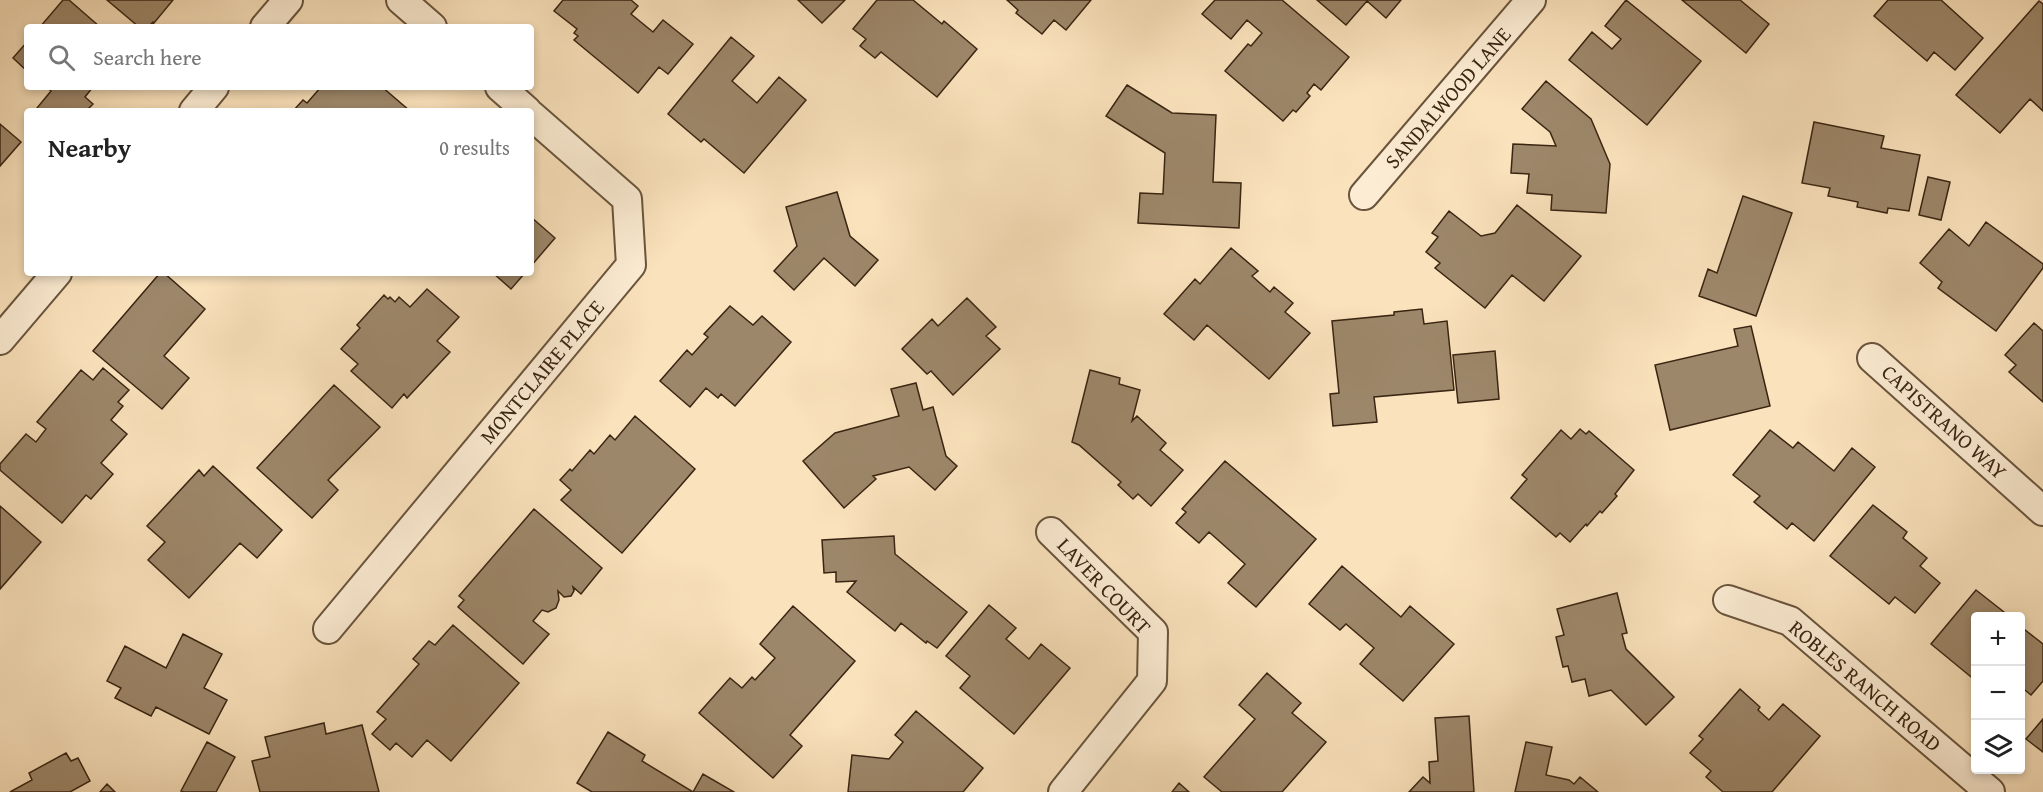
<!DOCTYPE html>
<meta charset="utf-8">
<style>
body{margin:0;font-family:"Gentium Book Plus",serif;background:#f2f2f2;color:#222}
.controls{position:absolute;right:18px;bottom:18px;display:grid;overflow:hidden;border-radius:6px;box-shadow:0 3px 9px #0003}
.controls button{width:54px;height:54px;display:grid;place-items:center;padding:0;border:0;border-bottom:2px solid #e0e0e0;background:#fff;color:#222;font:30px sans-serif}
.list{margin:0;padding:0;list-style:none}
h2{display:flex;justify-content:space-between;align-items:center;height:78px;margin:0;padding:0 24px;font-size:26px}
h2 small{font-size:20px;font-weight:400;color:#767676}
.icon{flex:none;width:33px;height:33px;fill:none;stroke:currentColor;stroke-width:2;stroke-linecap:round;stroke-linejoin:round}
.map{position:relative;flex:none;width:2043px;height:792px;overflow:hidden}
.search{position:absolute;background:#fff;box-shadow:0 3px 9px #0003;left:24px;top:24px;width:510px;height:66px;display:flex;align-items:center;gap:15px;box-sizing:border-box;padding:0 21px;border-radius:6px;color:#767676;font-size:22px}
.panel{position:absolute;background:#fff;box-shadow:0 3px 9px #0003;left:24px;top:108px;width:510px;height:168px;border-radius:6px}
.map>svg:first-child{display:block}
</style>
<div class="map">
<svg width="2043" height="792" viewBox="0 0 2043 792">
<rect width="100%" height="100%" fill="#fae2bc"/>
<filter id="stains"><feTurbulence type="fractalNoise" baseFrequency=".00333" numOctaves="4"/><feColorMatrix values="0 0 0 0 .2 0 0 0 0 .09 0 0 0 0 .02 0 0 0 .5 -.17"/></filter>
<radialGradient id="worn" r=".72"><stop offset=".6" stop-color="#630" stop-opacity="0"/><stop offset="1" stop-color="#630" stop-opacity=".3"/></radialGradient>
<!-- building -->
<path fill="#9d876a" stroke="#392512" stroke-width="1.5" d="M63,0H69L100,27H40Z
M107,0H173L154,23L153,22L148,27H139Z
M563,0H631L638,6L631,14L653,32L663,20L693,44L668,74L659,67L638,93L574,40L578,36L574,33L577,29L554,11Z
M798,0H845L822,23Z
M877,0H913L942,24L944,21L977,49L937,97L881,52L875,58L860,46L866,39L853,29Z
M1007,0H1091L1066,30L1054,20L1042,34L1016,13L1018,10Z
M1215,0H1282L1349,57L1321,90L1314,84L1307,93L1310,96L1296,112L1293,110L1283,121L1225,71L1248,44L1251,46L1262,33L1247,20L1231,39L1202,14Z
M1317,0H1401L1386,18L1367,1L1346,25Z
M1626,0L1701,61L1647,125L1569,60L1592,32L1612,49L1621,39L1605,26Z
M1682,0H1740L1769,24L1746,53Z
M1888,0H1941L1983,38L1955,70L1934,52L1927,61L1874,16Z
M2039,1L2043,4V111L2030,99L2000,133L1956,95Z
M731,37L754,56L732,81L757,103L779,77L806,100L744,173L704,139L701,142L668,114Z
M27,42V71L13,58Z
M1546,81L1591,119L1610,164L1606,213L1551,210L1552,195L1527,193L1529,174L1511,173L1513,144L1556,146L1550,132L1522,109Z
M1127,85L1172,113L1216,115L1213,182L1241,183L1239,228L1138,223L1140,193L1163,194L1165,153L1106,116Z
M46,87H93L85,97L93,104L86,111H39L37,108L51,91Z
M321,87H382L410,111H293L303,100L307,103Z
M1814,122L1884,136L1881,148L1920,155L1909,211L1888,208L1887,213L1857,207L1858,202L1828,196L1830,188L1802,183Z
M0,124L21,142L0,166Z
M1928,177L1950,182L1941,220L1919,215Z
M837,192L850,236L878,260L855,286L824,258L794,290L774,271L797,246L786,207Z
M1743,196L1792,213L1756,316L1699,296L1708,269L1717,273Z
M1517,205L1581,256L1544,301L1512,275L1485,308L1435,268L1440,263L1426,252L1438,237L1432,233L1449,211L1481,236L1495,233Z
M531,217L555,238L531,266Z
M1986,222L2043,264V268L1996,331L1938,288L1942,282L1920,263L1949,229L1969,246Z
M1231,248L1258,271L1252,276L1270,292L1274,287L1293,303L1285,312L1310,333L1269,379L1207,325L1194,340L1164,314L1195,279L1200,284Z
M160,273H164L205,309L164,356L189,378L162,409L93,351Z
M493,273H525L511,289Z
M427,289L459,317L437,341L450,352L407,398L404,394L392,408L351,371L358,364L341,349L360,328L357,325L384,295L388,299L390,297L395,302L399,297L410,307Z
M967,298L996,327L986,336L1000,349L953,395L931,371L927,374L902,349L932,319L938,326Z
M730,306L753,325L762,316L791,342L735,406L721,394L718,398L706,388L690,407L660,381L687,350L692,355L708,337L704,334Z
M1422,309L1424,324L1447,321L1454,390L1374,397L1377,422L1333,426L1330,394L1339,393L1332,321L1394,315V312Z
M2034,323L2043,331V402L2009,372L2016,365L2005,355Z
M1751,326L1770,406L1670,430L1655,365L1738,346L1734,329Z
M1495,351L1499,399L1458,403L1453,355Z
M103,368L129,390L118,402L123,406L111,420L127,434L101,463L113,474L91,499L86,495L62,523L0,470V464L26,434L36,442L46,429L37,422L81,370L93,380Z
M1090,370L1120,378L1119,384L1140,390L1132,421L1137,416L1166,443L1160,450L1183,470L1151,506L1138,494L1133,499L1118,485L1121,482L1079,445L1072,442Z
M916,383L923,410L933,407L946,456L957,466L935,490L909,467L873,476L876,479L844,508L803,461L835,433L899,416L891,389Z
M334,385L380,427L328,480L338,490L312,518L257,468Z
M635,416L695,469L622,553L561,500L571,490L560,480L570,469L572,471L590,450L594,454L610,435L615,440Z
M1580,429L1586,434L1589,431L1634,470L1615,494L1617,496L1602,513L1600,511L1587,526L1586,524L1570,542L1560,533L1556,537L1511,498L1527,479L1522,475L1561,430L1571,439Z
M1770,430L1793,448L1798,442L1834,471L1852,448L1875,467L1814,541L1792,523L1787,529L1754,502L1760,496L1733,475Z
M1225,461L1316,539L1256,607L1228,583L1245,564L1209,532L1199,543L1176,523L1186,512L1182,509Z
M213,466L282,530L257,558L240,543L189,598L148,560L165,542L147,526L199,470L204,476Z
M1873,505L1907,532L1903,538L1927,558L1920,566L1940,583L1915,613L1895,597L1889,604L1830,556Z
M0,506L41,542L0,589Z
M534,509L602,568L581,594L573,587L574,591L571,596L564,597L558,591L559,600L556,608L548,612L542,610L533,621L549,634L523,664L458,607L464,600L459,596Z
M894,536L895,554L967,612L937,648L927,641L926,643L901,623L895,631L847,592L856,581L836,582V572L824,573L822,540Z
M1342,566L1401,617L1410,606L1454,644L1403,701L1360,664L1374,648L1346,624L1340,630L1309,604Z
M1976,590L2009,616H1976V681L1931,644Z
M1617,593L1627,633L1622,634L1626,649L1674,697L1646,725L1611,690L1589,696L1585,679L1572,682L1568,666L1563,667L1556,637L1564,635L1557,609Z
M989,605L1016,628L1006,639L1029,659L1041,644L1070,668L1014,734L960,688L970,676L946,656Z
M793,606L855,661L790,735L802,746L773,778L699,713L730,678L742,688L752,677L755,680L775,658L760,644Z
M453,625L519,683L451,761L427,740L412,757L396,743L390,750L372,734L386,719L377,712L419,664L413,659L429,641L435,645Z
M2020,626L2043,644V681L2031,695L2020,686Z
M183,634L222,654L204,688L227,700L209,734L156,707L151,716L115,698L121,688L107,681L125,646L166,668Z
M1267,673L1301,703L1292,713L1326,742L1282,792H1222L1204,777L1255,719L1239,705Z
M1740,689L1760,707L1758,710L1769,720L1783,704L1820,736L1772,792H1723L1706,777L1711,771L1690,753L1703,739L1699,736Z
M916,711L983,768L963,792H848L852,755L889,759L903,742L895,735Z
M1469,716L1474,792H1409L1423,777L1430,783L1429,762L1438,761L1435,718Z
M2043,719V752L2026,739Z
M324,723L326,734L362,725L379,792H260L252,761L270,757L265,737Z
M608,732L645,755L642,761L693,792L703,774L734,792H592L577,783Z
M207,742L235,757L216,792H184L181,791Z
M1526,742L1552,747L1546,775L1569,780L1574,784L1580,777L1598,792H1515Z
M66,753L71,761L78,758L90,781L70,792H10L32,780L29,773Z
M1179,783L1189,792H1172Z
M107,784L115,792H100Z"/>
<g fill="none" stroke-linecap="round" stroke-linejoin="round">
<!-- minor casing -->
<g stroke="#69543c" stroke-width="32">
<path id="minor" d="M401,0L432,27
M265,27L288,0
M500,87L527,111
M194,111L214,87
M1364,195L1531,0
M0,340L57,273
M1872,358L2043,511
M1051,532L1153,632L1152,681L1063,792
M1728,600L1790,621L1990,792
M328,629L631,265L627,199L531,115"/>
</g>
<!-- minor -->
<use href="#minor" stroke="#fcecd3" stroke-width="28"/>
</g>
<g text-anchor="middle" stroke-width="4.5" stroke-linejoin="round" paint-order="stroke">
<!-- street labels -->
<g font-size="21" fill="#392512" stroke="#fcecd3">
<text transform="translate(1448 98) rotate(-49)" y="7">SANDALWOOD LANE</text>
<text transform="translate(542 372) rotate(-50)" y="7">MONTCLAIRE PLACE</text>
<text transform="translate(1944 422) rotate(42)" y="7">CAPISTRANO WAY</text>
<text transform="translate(1104 586) rotate(46)" y="7">LAVER COURT</text>
<text transform="translate(1865 686) rotate(40)" y="7">ROBLES RANCH ROAD</text>
</g>
</g>
<rect width="100%" height="100%" filter="url(#stains)"/>
<rect width="100%" height="100%" fill="url(#worn)"/>
</svg>
<div class="controls">
<button>+</button>
<button>−</button>
<button><svg class="icon" aria-label="layers" viewBox="0 0 24 24"><path d="M12 4l9 5-9 5-9-5zM3 14l9 5 9-5"/></svg></button>
</div>
<div class="search"><svg class="icon" aria-label="search" viewBox="0 0 24 24"><circle cx="10" cy="10" r="6"/><path d="M15 15l6 6"/></svg>Search here</div>
<section class="panel">
<h2>Nearby<small>0 results</small></h2>
<ul class="list">
</ul>
</section>
</div>
